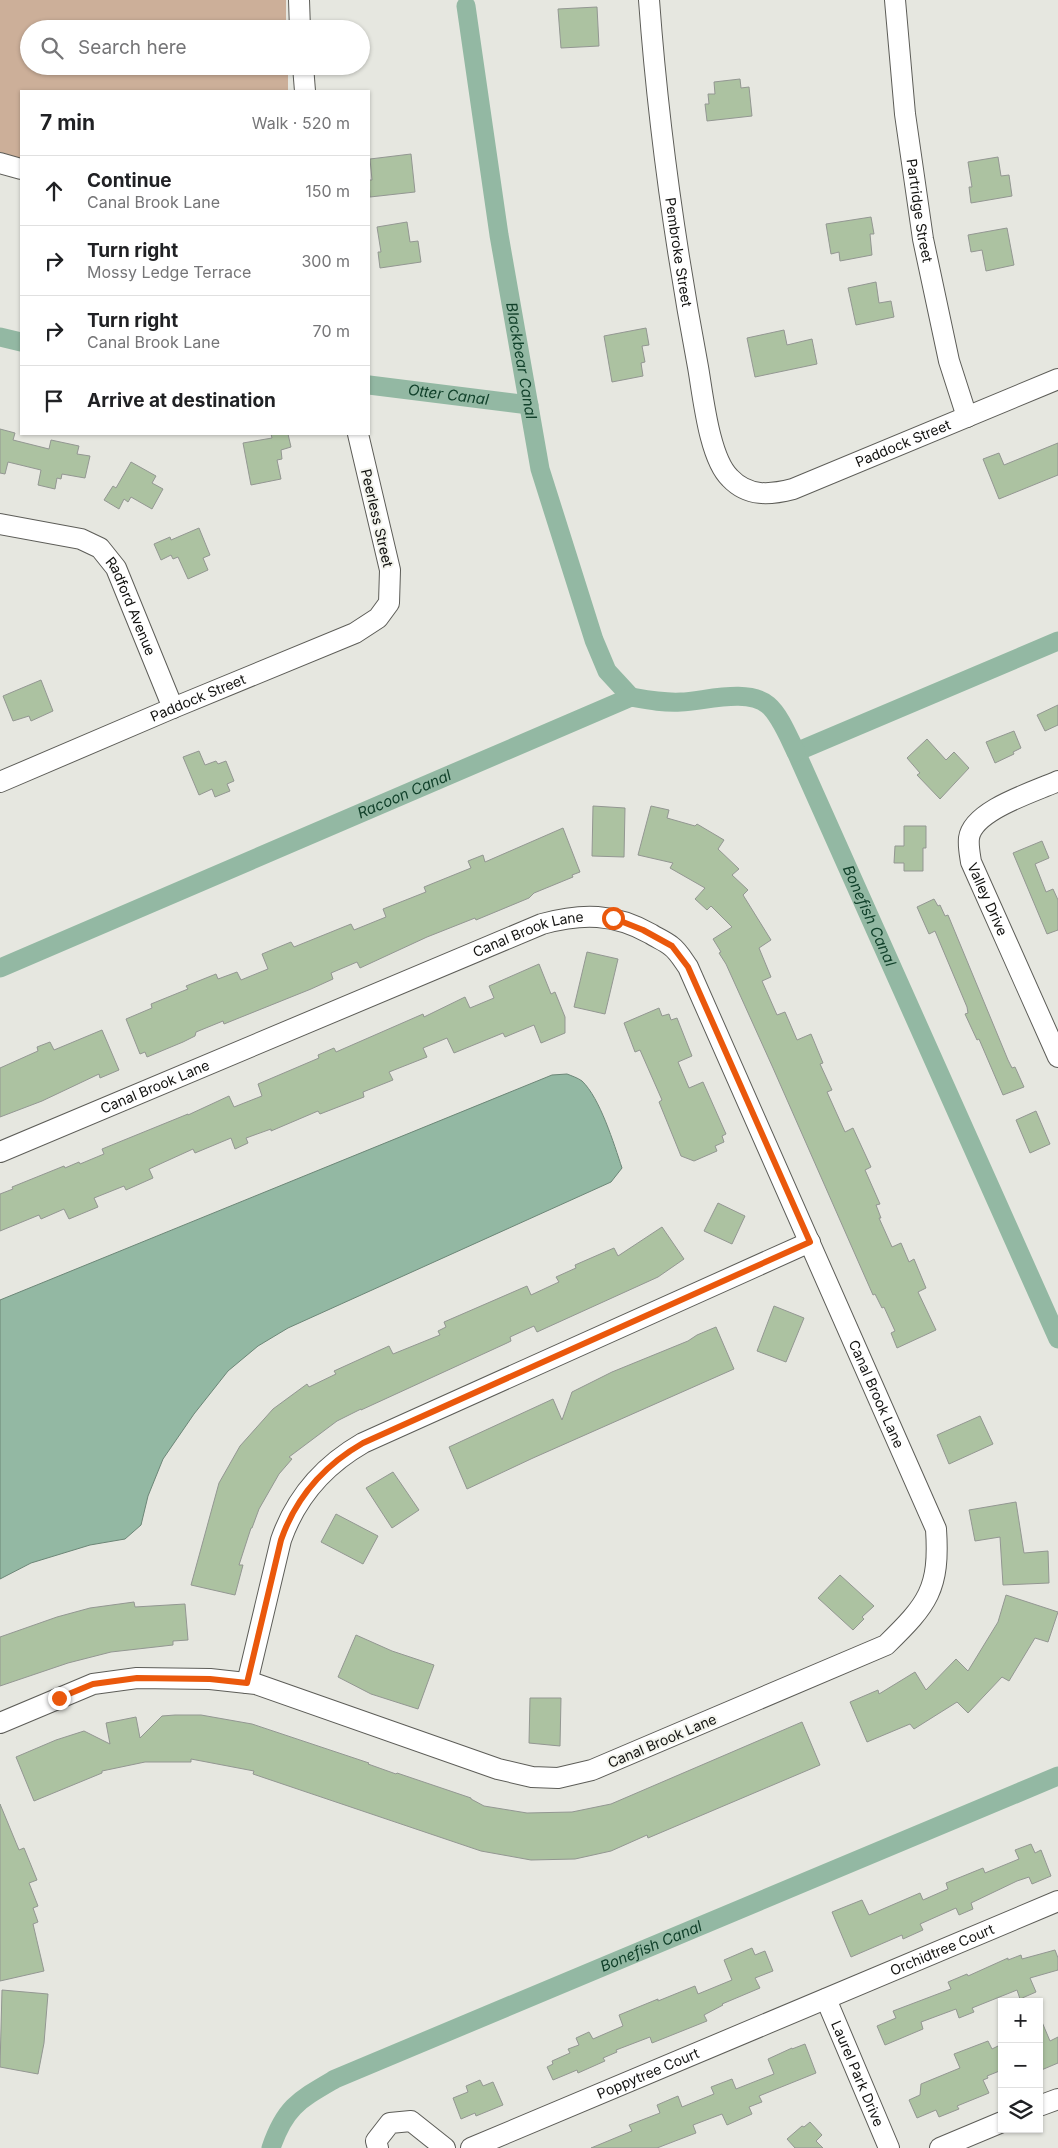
<!DOCTYPE html>
<meta charset="utf-8">
<style>
body{margin:0;font-family:Inter,sans-serif;background:#f6f6f6;color:#202124}
.controls{position:absolute;right:15px;bottom:15px;display:grid;overflow:hidden;border-radius:0px;box-shadow:0 1px 4px #0004}
.controls button{width:45px;height:45px;display:grid;place-items:center;padding:0;border:0;border-bottom:1px solid #e0e0e0;background:#fff;color:#202124;font:25px sans-serif}
.stop{position:absolute;width:15px;height:15px;margin:-11px;border:4px solid #ea580c;border-radius:50%;background:#fff}
.stop.end{background:#ea580c;border-color:#fff;box-shadow:0 1px 5px #0008}
.list{margin:0;padding:0;list-style:none}
h2{display:flex;justify-content:space-between;align-items:center;height:65px;margin:0;padding:0 20px;font-size:21px}
h2 small{font-size:16px;font-weight:400;color:#757577}
.list li{display:grid;grid-template-columns:32px 1fr auto;gap:15px;align-items:center;box-sizing:border-box;height:70px;padding:0 20px;border-top:1px solid #e0e0e0}
.list b{display:block;font-size:19px;white-space:nowrap}
.list p{margin:0;font-size:16px;white-space:nowrap;color:#757577}
.list em{font-size:16px;font-style:normal;color:#757577}
.icon{flex:none;width:28px;height:28px;fill:none;stroke:currentColor;stroke-width:2;stroke-linecap:round;stroke-linejoin:round}
.map{position:relative;flex:none;width:1058px;height:2148px;overflow:hidden}
.search{position:absolute;background:#fff;box-shadow:0 1px 4px #0004;left:20px;top:20px;width:350px;height:55px;display:flex;align-items:center;gap:12px;box-sizing:border-box;padding:0 18px;border-radius:28px;color:#757577;font-size:19px}
.panel{position:absolute;background:#fff;box-shadow:0 1px 4px #0004;left:20px;top:90px;width:350px;height:345px;border-radius:0px}
.map>svg:first-child{display:block}
</style>
<div class="map">
<svg width="1058" height="2148" viewBox="0 0 1058 2148">
<rect width="100%" height="100%" fill="#e6e7e0"/>
<!-- green -->
<path fill="#ccaf99" d="M0,0H286V29H29V66H288V91H21V164L0,156Z"/>
<!-- water -->
<path fill="#93b8a3" stroke="#6c8677" d="M567,1074C572,1076 578,1078 582,1081C600,1098 614,1144 622,1168L611,1182L288,1328L258,1346L228,1371L194,1414L163,1459L148,1496L141,1525L125,1539L90,1545L31,1563L0,1579V1300L552,1075Z"/>
<g fill="none" stroke-linecap="round" stroke-linejoin="round">
<!-- canal -->
<g stroke="#93b8a3" stroke-width="19">
<path id="s1" d="M466,6L499,235L540,469L594,640L607,671L631,697"/>
<path d="M0,337L21,342"/>
<path id="s2" d="M369,385L529,405"/>
<path id="s3" d="M1058,641L796,752L1058,1339"/>
<path id="s4" d="M0,968L631,697C648,700 663,703 681,702C705,701 748,688 768,705C780,715 789,738 796,752"/>
<path id="s5" d="M271,2148C285,2107 299,2100 335,2079L1058,1776"/>
</g>
</g>
<!-- building -->
<path fill="#acc2a1" stroke="#939792" d="M597,7L599,46L561,48L558,9Z
M740,79L741,88L749,87L752,116L707,121L705,104H709L708,94H715L714,82Z
M411,154L415,192L370,197L369,180H372L370,159Z
M998,157L1001,176L1009,175L1012,196L971,203L969,187H972L968,162Z
M871,217L874,234H870L872,255L840,261L839,252L831,254L826,224Z
M407,222L410,242L418,241L421,262L380,268L378,252H381L377,227Z
M1007,228L1014,265L986,271L982,250L971,252L968,235Z
M876,282L879,303L891,301L894,317L856,325L848,288Z
M646,328L649,345L642,346L645,362L641,363L643,376L612,382L604,336Z
M784,330L787,345L812,339L817,364L755,377L747,338Z
M0,429L15,433L13,440L49,449L51,440L79,446L77,454L90,456L85,478L62,474L61,479L57,478L55,489L38,485L41,470L8,462L5,474L0,473Z
M271,434H288L291,447L281,450L282,459L277,460L281,479L251,485L243,443L272,438Z
M1058,443V475L999,499L983,459L999,453L1004,465Z
M131,462L156,476L152,483L163,489L152,509L131,497L128,502L124,499L119,509L104,500L113,486L116,488Z
M199,528L210,555L203,558L208,570L188,579L178,557L173,559L171,555L161,560L154,544L170,537L171,540Z
M41,680L53,711L31,721L29,716L13,721L3,696Z
M1058,705V725L1045,731L1037,715Z
M1014,731L1021,748L1013,752L1014,754L995,763L986,742Z
M927,739L946,760L954,752L969,768L940,799L917,775L920,773L907,758Z
M199,751L205,765L216,761L218,764L226,761L234,781L227,784L230,791L215,797L212,789L199,795L183,757Z
M593,806L625,808L624,857L592,856Z
M651,806L669,810L667,818L695,826L697,824L724,840L718,849L739,869L732,875L748,890L743,895L771,940L759,948L771,977L762,981L777,1015L785,1012L797,1040L811,1034L823,1063L820,1064L832,1090L827,1092L845,1132L853,1128L871,1167L865,1170L880,1204L876,1205L881,1218H879L892,1247L901,1243L909,1262L914,1259L926,1288L918,1292L936,1330L897,1348L891,1333L895,1331L884,1307L882,1308L875,1294L873,1295L773,1068L726,964L719,953L721,952L713,939L732,927L711,906L707,910L695,899L705,888L670,868L673,863L638,855Z
M904,826H926V848H923V871H904V863H894L895,846H904Z
M563,828L580,872L572,875L573,877L534,893L529,898L476,920L475,918L427,937L360,968L357,962L331,973L333,979L311,989L224,1024L223,1021L196,1032L195,1036L183,1042L147,1057L145,1052L140,1054L126,1019L152,1008L151,1004L188,989L186,986L216,974L218,979L237,972L241,980L268,969L262,954L291,942L294,947L351,924L354,930L386,917L383,909L426,892L424,887L471,868L468,861L483,855L485,862Z
M1042,841L1049,858L1035,864L1046,892L1053,889L1058,900V930L1047,934L1013,853Z
M934,899L938,906L940,905L945,916L948,915L1008,1060L1012,1068L1015,1067L1024,1087L1003,1095L979,1039L977,1040L965,1014L968,1013L967,1007L935,931L929,934L917,907Z
M587,952L618,959L605,1014L574,1007Z
M539,964L551,994L555,992L565,1017V1033L541,1043L534,1025L505,1037L503,1033L454,1053L447,1038L423,1048L427,1057L389,1072L393,1080L363,1092L364,1097L320,1114L318,1111L271,1131V1129L246,1138L248,1143L235,1149L231,1138L195,1153L193,1149L149,1169L153,1178L126,1190L124,1186L94,1198L98,1207L69,1219L64,1209L41,1219L39,1215L0,1231V1194L13,1189L12,1187L64,1166L65,1168L79,1162L80,1164L104,1154L102,1149L188,1114V1115L229,1096L234,1107L262,1096L258,1084L319,1058L318,1055L334,1048L336,1052L423,1014L424,1017L465,997L470,1008L494,998L489,986Z
M659,1008L662,1016L669,1014L671,1020L677,1018L692,1056L678,1062L689,1088L703,1082L726,1134L722,1136L724,1142L715,1146L717,1151L694,1161L681,1156L659,1102L662,1100L640,1050L635,1052L624,1023Z
M102,1030L119,1070L100,1078L99,1074L42,1101L0,1117V1068L38,1051L37,1047L50,1042L54,1050Z
M1036,1111L1050,1144L1030,1153L1016,1120Z
M718,1203L745,1216L732,1244L704,1231Z
M662,1227L684,1259L658,1277L537,1332L534,1326L510,1337L511,1341L507,1343L361,1410V1409L337,1421L289,1457L292,1459L279,1474L259,1509L252,1528H251L239,1565H243L235,1595L191,1585L219,1483L240,1446L273,1409L307,1384L309,1387L336,1374L334,1371L389,1346L393,1354L440,1335L438,1331L446,1327L444,1322L527,1286L531,1295L559,1282L556,1277L576,1268L575,1265L614,1248L618,1256Z
M774,1306L804,1318L786,1362L757,1351Z
M716,1327L734,1369L533,1458L467,1489L449,1447L553,1399L562,1420L572,1392L612,1372L688,1341L697,1335Z
M980,1416L993,1444L949,1464L937,1435Z
M393,1472L419,1510L392,1528L366,1488Z
M1016,1502L1024,1553L1048,1551L1049,1583L1003,1585L1000,1537L975,1541L969,1510Z
M336,1514L378,1536L363,1564L321,1542Z
M840,1575L874,1606L862,1617L864,1619L853,1630L818,1598Z
M1006,1595L1058,1612L1048,1642L1035,1638L1009,1681L1002,1677L968,1713L957,1702L914,1729L910,1724L867,1742L850,1702L878,1690L879,1694L915,1672L926,1690L956,1659L968,1671L998,1622Z
M134,1602L135,1607L185,1604L188,1640L173,1641V1645L111,1652L68,1663L0,1686V1637L57,1617L90,1608Z
M356,1635L392,1651L434,1665L418,1709L371,1694L338,1677Z
M530,1698H561L560,1746L529,1743Z
M175,1715H201L252,1724L369,1763L368,1764L396,1774L397,1773L471,1798V1799L484,1806L527,1813L572,1812L611,1804L802,1722L820,1765L648,1838L647,1835L611,1851L575,1859L531,1860L481,1851L253,1774L254,1771L191,1759V1762H145L102,1771V1773L34,1801L16,1757L56,1740L84,1731L110,1744L106,1723L136,1717L140,1738L162,1716Z
M0,1804L19,1850L24,1848L37,1880L29,1883L38,1906L33,1908L38,1922L33,1924L44,1971L0,1981Z
M1031,1844L1035,1853L1041,1850L1051,1876L1032,1884L1029,1877L1017,1881L971,1903L973,1909L959,1915L956,1908L920,1924L923,1930L903,1939L902,1935L851,1957L832,1912L862,1900L869,1915L920,1893L923,1900L948,1889L946,1883L951,1881L983,1868L985,1873L1019,1859L1015,1850Z
M752,1948L755,1955L765,1951L773,1971L755,1978L760,1988L722,2004L723,2005L704,2015L707,2021L652,2043L650,2037L616,2050L617,2052L603,2058L605,2061L578,2073L577,2070L553,2080L547,2067L553,2064L552,2061L570,2053L568,2049L579,2045L576,2038L589,2032L593,2039L623,2026L619,2015L658,1999V2001L695,1986L698,1994L732,1980L724,1960Z
M1055,1950L1058,1958V1970L1030,1978L1036,1992L1020,1999L1017,1990L972,2008L974,2012L959,2018L956,2009L921,2022L923,2029L885,2045L877,2026L896,2018L893,2011L951,1989L948,1982L967,1974L968,1976L1008,1958V1960L1021,1955L1022,1959Z
M2,1990L48,1994L44,2043L38,2074L0,2067Z
M1039,2015L1050,2041L1058,2037V2063L1039,2071Z
M988,2041L992,2049L998,2046L1002,2055V2070L987,2076L988,2078L983,2080L989,2093L957,2106L959,2109L939,2117L936,2110L917,2118L909,2100L920,2095L921,2084L960,2068L954,2054Z
M805,2044L816,2073L759,2096L762,2102L749,2107L752,2114L727,2125L722,2114L693,2125L696,2133L657,2148H591L632,2131L629,2125L660,2113L657,2105L678,2096L682,2107L714,2094L711,2087L732,2079L736,2089L774,2074L768,2059L792,2048V2049Z
M480,2080L483,2086L493,2082L503,2105L476,2116L475,2113L461,2119L453,2098L468,2092L466,2086Z
M810,2122L822,2135L816,2141L823,2148H795L787,2139L802,2126L804,2127Z"/>
<g fill="none" stroke-linecap="round" stroke-linejoin="round">
<!-- minor casing -->
<g stroke="#5d5d58" stroke-width="22">
<g id="minor">
<path d="M299,0L300,29"/>
<path id="s6" d="M649,0C658,123 675,245 698,367C703,395 709,458 730,478C748,497 770,495 793,489L1058,379"/>
<path id="s7" d="M895,0L905,114L923,239L949,361L967,417"/>
<path d="M303,66L305,91"/>
<path d="M0,163L21,169"/>
<path id="s8" d="M0,524L81,539L100,548L116,568L173,708"/>
<path id="s9" d="M1058,781C1034,792 973,810 969,838C968,846 970,855 971,862L1058,1057"/>
<path id="s10" d="M0,782L173,708L355,633L378,618L389,603L390,570L358,434"/>
<path id="s11" d="M0,1152L542,924C582,913 614,913 651,934C657,938 665,941 671,946C678,951 683,960 688,967L936,1529C940,1589 928,1604 886,1645L592,1770L558,1778L532,1777L498,1769L256,1684L210,1679L137,1678L93,1684L0,1723"/>
<path d="M247,1683L281,1540C296,1497 323,1466 363,1443L810,1242"/>
<path id="s12" d="M826,1999L889,2148"/>
<path d="M1039,2106L1058,2099"/>
<path d="M378,2148L376,2141L390,2123L411,2121L445,2148"/>
<path id="s13" d="M471,2148L1058,1901"/>
<path d="M940,2148L1002,2122"/>
</g>
</g>
<!-- minor -->
<use href="#minor" stroke="#fff" stroke-width="20"/>
</g>
<g fill="none" stroke-linecap="round" stroke-linejoin="round">
<!-- route -->
<path stroke="#ea580c" stroke-width="6" d="M59,1698L93,1684L137,1678L210,1679L247,1683L281,1540C296,1497 323,1466 363,1443L810,1242L688,967L672,946L643,930L613,918"/>
</g>
<g text-anchor="middle" stroke-width="4" stroke-linejoin="round" paint-order="stroke">
<!-- street labels -->
<g font-size="14" fill="#121210" stroke="#f3f4ed">
<text dy="5" stroke="none"><textPath href="#s7" startOffset="212">Partridge Street</textPath></text>
<text dy="5" stroke="none"><textPath href="#s6" startOffset="254">Pembroke Street</textPath></text>
<text dy="5" stroke="none"><textPath href="#s6" startOffset="674">Paddock Street</textPath></text>
<text transform="translate(377 518) rotate(77)" y="5">Peerless Street</text>
<text dy="5" stroke="none"><textPath href="#s8" startOffset="170">Radford Avenue</textPath></text>
<text dy="5" stroke="none"><textPath href="#s10" startOffset="215">Paddock Street</textPath></text>
<text dy="5" stroke="none"><textPath href="#s9" startOffset="174">Valley Drive</textPath></text>
<text dy="5" stroke="none"><textPath href="#s11" startOffset="572">Canal Brook Lane</textPath></text>
<text dy="5" stroke="none"><textPath href="#s11" startOffset="168">Canal Brook Lane</textPath></text>
<text dy="5" stroke="none"><textPath href="#s11" startOffset="1218">Canal Brook Lane</textPath></text>
<text transform="translate(662 1741) rotate(-23)" y="5">Canal Brook Lane</text>
<text dy="5" stroke="none"><textPath href="#s13" startOffset="511">Orchidtree Court</textPath></text>
<text dy="5" stroke="none"><textPath href="#s13" startOffset="192">Poppytree Court</textPath></text>
<text dy="5" stroke="none"><textPath href="#s12" startOffset="81">Laurel Park Drive</textPath></text>
</g>
<!-- water labels -->
<g font-size="15" font-style="italic" fill="#10402a" stroke="#f3f4ed">
<text dy="5" stroke="none"><textPath href="#s1" startOffset="359">Blackbear Canal</textPath></text>
<text dy="5" stroke="none"><textPath href="#s2" startOffset="80">Otter Canal</textPath></text>
<text dy="5" stroke="none"><textPath href="#s4" startOffset="440">Racoon Canal</textPath></text>
<text dy="5" stroke="none"><textPath href="#s3" startOffset="464">Bonefish Canal</textPath></text>
<text dy="5" stroke="none"><textPath href="#s5" startOffset="440">Bonefish Canal</textPath></text>
</g>
</g>
</svg>
<div class="controls">
<button>+</button>
<button>−</button>
<button><svg class="icon" aria-label="layers" viewBox="0 0 24 24"><path d="M12 4l9 5-9 5-9-5zM3 14l9 5 9-5"/></svg></button>
</div>
<div class="stop" style="left:613px;top:918px"></div>
<div class="stop end" style="left:59px;top:1698px"></div>
<div class="search"><svg class="icon" aria-label="search" viewBox="0 0 24 24"><circle cx="10" cy="10" r="6"/><path d="M15 15l6 6"/></svg>Search here</div>
<section class="panel">
<h2>7 min<small>Walk · 520 m</small></h2>
<ul class="list">
<li><svg class="icon" aria-label="ahead" viewBox="0 0 24 24"><path d="M12 20V5M6 11l6-6 6 6"/></svg><div><b>Continue</b><p>Canal Brook Lane</p></div><em>150 m</em></li>
<li><svg class="icon" aria-label="right" viewBox="0 0 24 24"><path d="M7 20v-9h11M14 6l5 5-5 5"/></svg><div><b>Turn right</b><p>Mossy Ledge Terrace</p></div><em>300 m</em></li>
<li><svg class="icon" aria-label="right" viewBox="0 0 24 24"><path d="M7 20v-9h11M14 6l5 5-5 5"/></svg><div><b>Turn right</b><p>Canal Brook Lane</p></div><em>70 m</em></li>
<li><svg class="icon" aria-label="arrive" viewBox="0 0 24 24"><path d="M6 21V4h12l-3 4 3 4H6"/></svg><div><b>Arrive at destination</b></div></li>
</ul>
</section>
</div>
